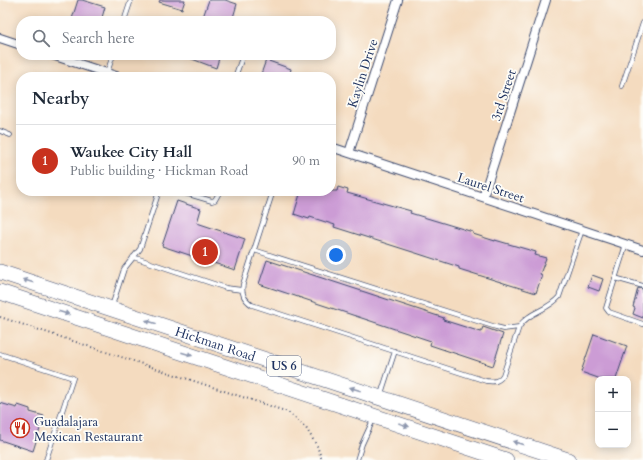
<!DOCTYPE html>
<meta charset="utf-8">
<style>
body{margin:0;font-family:Cardo,serif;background:#f6f6f7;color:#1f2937}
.controls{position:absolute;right:12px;bottom:12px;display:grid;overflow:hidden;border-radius:8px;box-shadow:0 2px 10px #0003}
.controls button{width:36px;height:36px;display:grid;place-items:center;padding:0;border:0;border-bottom:1px solid #e0e1e3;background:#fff;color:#1f2937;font:20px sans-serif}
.you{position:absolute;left:336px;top:255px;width:14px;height:14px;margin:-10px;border:3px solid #fff;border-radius:50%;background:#1a73e8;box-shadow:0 0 0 6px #1a73e833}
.badge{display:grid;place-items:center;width:26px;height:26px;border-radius:50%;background:#c8321e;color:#fff;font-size:13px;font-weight:700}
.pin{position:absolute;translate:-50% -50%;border:2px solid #fff;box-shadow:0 1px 4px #0006}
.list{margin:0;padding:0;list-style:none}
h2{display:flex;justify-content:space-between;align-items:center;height:52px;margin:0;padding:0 16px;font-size:17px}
h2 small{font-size:13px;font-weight:400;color:#747a83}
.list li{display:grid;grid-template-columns:26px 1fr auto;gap:12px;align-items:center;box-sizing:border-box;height:72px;padding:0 16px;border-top:1px solid #e0e1e3}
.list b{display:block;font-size:15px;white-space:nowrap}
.list p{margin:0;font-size:13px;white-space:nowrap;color:#747a83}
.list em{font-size:13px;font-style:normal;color:#747a83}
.icon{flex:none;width:22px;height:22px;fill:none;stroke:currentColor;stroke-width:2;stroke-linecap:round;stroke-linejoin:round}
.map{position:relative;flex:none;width:643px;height:460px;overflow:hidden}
.search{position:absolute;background:#fff;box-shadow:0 2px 10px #0003;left:16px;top:16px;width:320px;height:44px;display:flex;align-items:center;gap:10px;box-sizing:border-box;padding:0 14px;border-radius:16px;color:#747a83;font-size:15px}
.panel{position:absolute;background:#fff;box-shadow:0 2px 10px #0003;left:16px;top:72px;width:320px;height:124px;border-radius:16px}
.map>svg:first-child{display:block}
</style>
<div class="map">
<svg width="643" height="460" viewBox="0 0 643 460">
<rect width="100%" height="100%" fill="#fdfcf7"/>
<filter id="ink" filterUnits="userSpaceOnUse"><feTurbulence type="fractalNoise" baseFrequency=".025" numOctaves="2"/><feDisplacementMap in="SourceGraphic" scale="8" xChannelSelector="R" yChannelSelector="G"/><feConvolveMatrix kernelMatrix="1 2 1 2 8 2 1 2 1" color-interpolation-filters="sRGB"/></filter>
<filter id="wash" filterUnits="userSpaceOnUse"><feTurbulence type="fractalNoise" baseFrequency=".012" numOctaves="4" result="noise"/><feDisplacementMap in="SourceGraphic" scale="16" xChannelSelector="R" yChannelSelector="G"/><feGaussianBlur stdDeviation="0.9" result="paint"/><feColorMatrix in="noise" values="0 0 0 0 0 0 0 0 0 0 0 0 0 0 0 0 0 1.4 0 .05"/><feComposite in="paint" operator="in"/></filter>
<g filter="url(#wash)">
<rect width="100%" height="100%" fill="#f4dbbf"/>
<g id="blocks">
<!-- building -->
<path fill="#cc9cd5" d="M78,0H82L105,7L101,21H77L72,19Z
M160,0H185L182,9L159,2Z
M209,0H225L237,4L232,21H216L203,17Z
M184,55H220L216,68L184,56Z
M266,60L291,69L289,77H260Z
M338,187L348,190L347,193L411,211L410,213L473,232V234L495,241V240L536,252L535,255L546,258L540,274L542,275L536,293L459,269V267L419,254L334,227L335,225L310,217L309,219L294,214L301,191H337Z
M177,201L201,209L197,223L245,239L235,270L162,246Z
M267,260L444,318L443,320L481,332L483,327L503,334L493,366L430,345L431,341L259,284Z
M592,275L603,279L599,291L588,287Z
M638,288L643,289V318L633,314L635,308L633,307Z
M594,334L627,346L616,379H601L581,372Z
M0,403L17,408L18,405L30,409V412L44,416L33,451L0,440Z"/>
</g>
</g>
<g filter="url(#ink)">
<use href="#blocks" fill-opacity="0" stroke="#3c496d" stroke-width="1"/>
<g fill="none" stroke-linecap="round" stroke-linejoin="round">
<!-- lane casing -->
<g stroke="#3c496d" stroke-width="5.5">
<path id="lane" d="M124,21L131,0
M107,73L113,55
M235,77L243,55
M622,86L643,23
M0,131L10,135
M178,191L212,201L215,200L220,191
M273,191L243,284C241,294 244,299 252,305L486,381C494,382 499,382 503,375L519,327C528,312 547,311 559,297L582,230
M626,244L606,308L609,312L643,324
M254,250L496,327L504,329L519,327
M133,257L226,288L242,290
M615,278L643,286
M112,306L124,269L140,249L159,191
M0,354L73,378L46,460
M381,394L395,351
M357,460L362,444L373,420"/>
</g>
<!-- street casing -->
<g stroke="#3c496d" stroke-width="10">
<path id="street" d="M0,38L21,45
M52,55L119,77
M331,147L643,250
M349,153L398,0
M483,197L546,0"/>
</g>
<!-- highway casing -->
<g stroke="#3c496d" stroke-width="16">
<g id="highway">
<path id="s1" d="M0,272L568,460"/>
<path d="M0,292L506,460"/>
</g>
</g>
<!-- path -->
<path stroke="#3c496d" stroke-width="2" stroke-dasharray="1 3" stroke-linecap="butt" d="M0,317L288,412L306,428L317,446L322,460"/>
<!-- lane -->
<use href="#lane" stroke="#fff" stroke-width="4"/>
<!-- street -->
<use href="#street" stroke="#fff" stroke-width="8"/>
<!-- highway -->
<use href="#highway" stroke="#fff" stroke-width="15"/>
</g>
<!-- one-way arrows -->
<defs><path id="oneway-solid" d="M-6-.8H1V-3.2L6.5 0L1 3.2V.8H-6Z"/></defs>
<g fill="#8d97ae">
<use href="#oneway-solid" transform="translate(28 281) rotate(-162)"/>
<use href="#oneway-solid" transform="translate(64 313) rotate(18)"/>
<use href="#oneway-solid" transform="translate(151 322) rotate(-162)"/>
<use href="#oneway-solid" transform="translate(187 354) rotate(18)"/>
<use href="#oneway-solid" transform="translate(355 389) rotate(-162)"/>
<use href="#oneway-solid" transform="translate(404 425) rotate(19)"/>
<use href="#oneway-solid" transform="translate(518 443) rotate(-162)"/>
</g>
</g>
<!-- icons -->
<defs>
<g id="restaurant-ring" transform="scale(1)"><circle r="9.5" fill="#fdfcf7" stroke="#c8321e" stroke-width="1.5"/><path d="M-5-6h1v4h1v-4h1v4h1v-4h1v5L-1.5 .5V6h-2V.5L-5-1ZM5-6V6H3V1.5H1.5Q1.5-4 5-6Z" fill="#c8321e"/></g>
</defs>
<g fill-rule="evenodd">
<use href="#restaurant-ring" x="20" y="428"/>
</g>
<g text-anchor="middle" stroke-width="3.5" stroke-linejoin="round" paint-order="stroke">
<!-- shield labels -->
<rect fill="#fdfcf7" stroke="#5f6c8c" stroke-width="1" x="267" y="356" width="34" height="20" rx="3"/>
<g font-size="12" font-weight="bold" fill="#1b2f5e">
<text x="284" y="370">US 6</text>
</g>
<!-- street labels -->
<g font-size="13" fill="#1b2f5e" stroke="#fdfcf7">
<text transform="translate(362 73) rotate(-72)" y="5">Kaylin Drive</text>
<text transform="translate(503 95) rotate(-72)" y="5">3rd Street</text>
<text transform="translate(491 187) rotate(18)" y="5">Laurel Street</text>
<text dy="5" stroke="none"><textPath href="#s1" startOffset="227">Hickman Road</textPath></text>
</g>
<!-- poi labels -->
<g font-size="13" fill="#1b2f5e" stroke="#fdfcf7" text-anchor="start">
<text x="34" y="426">Guadalajara<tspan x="34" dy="15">Mexican Restaurant</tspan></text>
</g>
</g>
</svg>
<div class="controls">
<button>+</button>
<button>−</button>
</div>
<div class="you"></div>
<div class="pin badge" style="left:205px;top:252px">1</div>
<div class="search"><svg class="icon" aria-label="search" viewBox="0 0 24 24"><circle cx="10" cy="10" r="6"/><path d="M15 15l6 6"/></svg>Search here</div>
<section class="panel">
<h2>Nearby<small></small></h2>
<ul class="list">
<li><span class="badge">1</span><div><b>Waukee City Hall</b><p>Public building · Hickman Road</p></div><em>90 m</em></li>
</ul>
</section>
</div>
